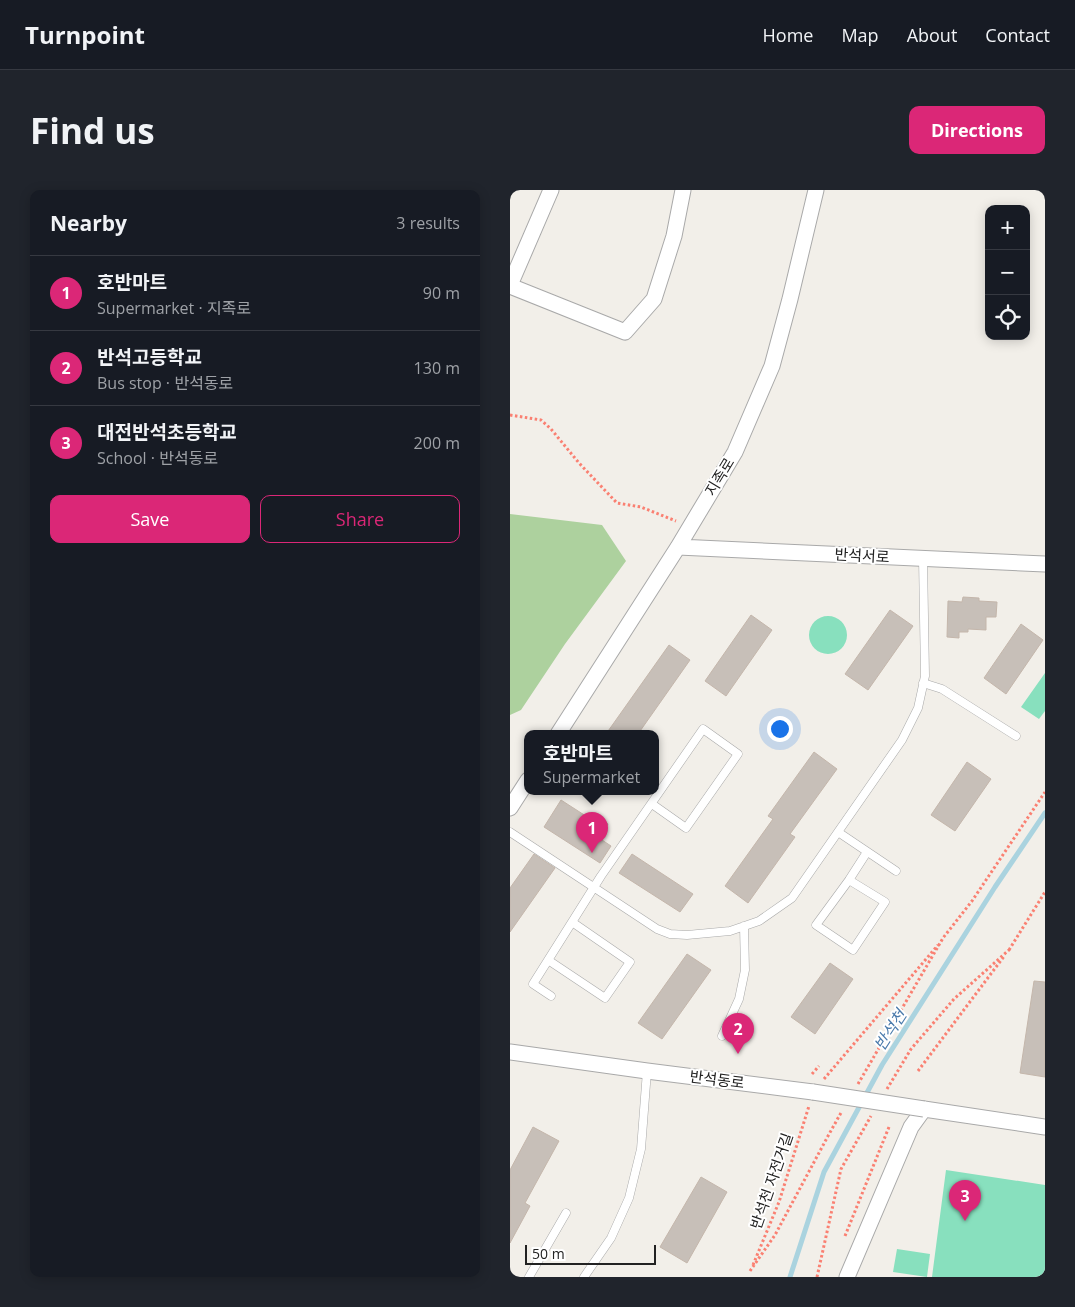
<!DOCTYPE html>
<meta charset="utf-8">
<style>
body{margin:0;font-family:"Open Sans","Noto Sans KR",sans-serif;background:#20242c;color:#f1f3f6}
.controls{position:absolute;right:15px;top:15px;display:grid;overflow:hidden;border-radius:10px;box-shadow:0 2px 12px #0003}
.controls button{width:45px;height:45px;display:grid;place-items:center;padding:0;border:0;border-bottom:1px solid #363941;background:#171b24;color:#f1f3f6;font:25px sans-serif}
.scale{position:absolute;left:15px;bottom:12px;width:131px;box-sizing:border-box;padding-left:5px;border:2px solid #222;border-top:0;font-size:14px;line-height:18px;white-space:nowrap;color:#222;-webkit-text-stroke:4px #fff;paint-order:stroke}
.you{position:absolute;left:269px;top:538px;width:18px;height:18px;margin:-12px;border:4px solid #fff;border-radius:50%;background:#1a73e8;box-shadow:0 0 0 8px #1a73e833}
.badge{display:grid;place-items:center;width:32px;height:32px;border-radius:50%;background:#db2777;color:#fff;font-size:16px;font-weight:700}
.pin{position:absolute;translate:-50% -41px;filter:drop-shadow(0 1px 2px #0008)}
.pin::after{content:'';position:absolute;top:26px;width:18px;height:15px;background:inherit;clip-path:polygon(0 0,100% 0,50% 100%)}
.popup{position:absolute;left:14px;top:540px;width:135px;height:65px;box-sizing:border-box;display:grid;place-content:center;border-radius:10px;background:#171b24;filter:drop-shadow(0 1px 4px #0005);font-size:16px;white-space:nowrap;color:#9ea1a6}
.popup b{font-size:19px;color:#f1f3f6}
.popup::after{content:'';position:absolute;left:50%;top:100%;margin-left:-10px;border:10px solid transparent;border-top-color:#171b24}
.list{margin:0;padding:0;list-style:none}
h2{display:flex;justify-content:space-between;align-items:center;height:65px;margin:0;padding:0 20px;font-size:21px}
h2 small{font-size:16px;font-weight:400;color:#9ea1a6}
.list li{display:grid;grid-template-columns:32px 1fr auto;gap:15px;align-items:center;box-sizing:border-box;height:75px;padding:0 20px;border-top:1px solid #363941}
.list b{display:block;font-size:19px;white-space:nowrap}
.list p{margin:0;font-size:16px;white-space:nowrap;color:#9ea1a6}
.list em{font-size:16px;font-style:normal;color:#9ea1a6}
.actions{display:flex;gap:10px;padding:15px 20px}
.actions a{flex:1;padding:11px 0;border:1px solid #db2777;border-radius:10px;text-align:center;font-size:18px;color:#db2777}
.actions .main{background:#db2777;color:#fff}
.icon{flex:none;width:28px;height:28px;fill:none;stroke:currentColor;stroke-width:2;stroke-linecap:round;stroke-linejoin:round}
.map{position:relative;flex:none;width:535px;height:1087px;overflow:hidden;border-radius:10px}
header{display:flex;align-items:center;gap:30px;box-sizing:border-box;height:70px;padding:0 25px;background:#171b24;border-bottom:1px solid #363941}
header strong{font-size:24px}
nav{display:flex;gap:28px;margin-inline-start:auto;font-size:18px}
.intro{display:flex;align-items:center;justify-content:space-between;box-sizing:border-box;height:120px;padding:0 30px}
h1{margin:0;font-size:35px}
.button{padding:12px 22px;border-radius:10px;background:#db2777;color:#fff;font-size:18px;font-weight:700}
main{display:flex;gap:30px;padding:0 30px}
aside{flex:1;background:#171b24;border-radius:10px;box-shadow:0 2px 12px #0003}
.map>svg:first-child{display:block}
</style>
<header>
<strong>Turnpoint</strong>
<nav><a>Home</a><a>Map</a><a>About</a><a>Contact</a></nav>
</header>
<div class="intro"><h1>Find us</h1><a class="button">Directions</a></div>
<main>
<aside>
<h2>Nearby<small>3 results</small></h2>
<ul class="list">
<li><span class="badge">1</span><div><b>호반마트</b><p>Supermarket · 지족로</p></div><em>90 m</em></li>
<li><span class="badge">2</span><div><b>반석고등학교</b><p>Bus stop · 반석동로</p></div><em>130 m</em></li>
<li><span class="badge">3</span><div><b>대전반석초등학교</b><p>School · 반석동로</p></div><em>200 m</em></li>
</ul>
<div class="actions"><a class="main">Save</a><a>Share</a></div>
</aside>
<div class="map">
<svg width="535" height="1087" viewBox="0 0 535 1087">
<rect width="100%" height="100%" fill="#f2efe9"/>
<!-- forest -->
<path fill="#add19e" d="M0,324L92,335L116,371L55,454L11,520L0,525Z"/>
<!-- pitch -->
<path fill="#88e0be" d="M299 445a19 19 0 1 1 38 0a19 19 0 1 1-38 0Z
M535,483V521L529,529L511,517Z
M436,980L535,995V1087H422Z
M387,1059L420,1064L417,1087L383,1082Z"/>
<g fill="none" stroke-linecap="round" stroke-linejoin="round">
<!-- stream -->
<path stroke="#aad3df" stroke-width="5" d="M280,1087L314,982L372,875L485,697L535,623"/>
</g>
<!-- building -->
<path fill="#c7bfb8" stroke="#c4b6ab" d="M453,407L469,408V411L487,412L486,427H476V440L458,439V442H449V448L437,447L438,411L452,412Z
M380,420L403,436L358,500L335,484Z
M241,425L262,440L216,506L195,491Z
M511,434L533,450L496,504L474,488Z
M159,455L180,470L128,544H96Z
M304,562L327,579L280,644L285,647L238,713L215,696L263,629L258,626Z
M457,572L481,589L445,641L421,625Z
M51,610L82,630L85,626L98,634L89,648L101,656L90,673L34,637Z
M24,664L45,678L0,742V698Z
M122,664L183,704L170,722L109,683Z
M177,764L201,780L152,849L128,833Z
M320,773L343,789L305,844L281,827Z
M524,791L535,792V887L510,883Z
M23,937L49,951L15,1013L20,1016L0,1053V980Z
M191,987L217,1002L177,1073L150,1057Z"/>
<g fill="none" stroke-linecap="round" stroke-linejoin="round">
<!-- service casing -->
<g stroke="#a9a9a9" stroke-width="9">
<path id="service" d="M413,493L432,499L506,546
M0,642L147,739L160,744L177,745L220,741L249,731L282,708L392,550L408,518L415,486L413,368
M328,642L386,681
M339,690L375,712L343,760L306,735L339,690L357,662
M38,770L95,808L120,772L62,732
M41,806L23,794L91,686L193,539L228,564L176,638L142,614
M212,846L229,809L235,780L234,736
M19,1087L56,1023
M74,1087L101,1048L119,1008L131,959L137,881"/>
</g>
<!-- minor casing -->
<g stroke="#a9a9a9" stroke-width="17">
<path id="minor" d="M0,95L41,0
M0,96L115,142L144,109L164,46L173,0
M168,357L535,374
M48,544L168,357L225,262L262,176L280,109L306,0
M0,618L18,590
M0,862L137,881L303,902
M337,1087L401,937L414,919L535,937"/>
</g>
<!-- path -->
<path stroke="#fa8072" stroke-width="3" stroke-dasharray="2.5 2.5" stroke-linecap="butt" d="M0,225L31,230L41,239L69,273L107,313L131,317L166,331
M499,760L535,702
M408,881L495,765
M302,884L309,876
M314,889L428,755
M348,894L433,748L462,711L535,602
M377,899L401,859L444,809L500,759
M335,1046L379,937
M243,1075L269,1012L299,916
M240,1081L265,1045L318,946L332,921
M307,1087L331,979L361,926"/>
<!-- service -->
<use href="#service" stroke="#fff" stroke-width="8"/>
<!-- minor -->
<use href="#minor" stroke="#fff" stroke-width="15"/>
<!-- minor-bridge casing -->
<g stroke="#a9a9a9" stroke-width="17" stroke-linecap="butt">
<path id="minor-bridge" d="M303,902L414,919"/>
</g>
<!-- minor-bridge -->
<use href="#minor-bridge" stroke="#fff" stroke-width="15"/>
</g>
<g text-anchor="middle" stroke-width="4" stroke-linejoin="round" paint-order="stroke">
<!-- street labels -->
<g font-size="15" fill="#222" stroke="#fff">
<text transform="translate(210 287) rotate(-59)" y="5">지족로</text>
<text transform="translate(352 366) rotate(3)" y="5">반석서로</text>
<text transform="translate(207 890) rotate(7)" y="5">반석동로</text>
<text transform="translate(262 991) rotate(-71)" y="5">반석천 자전거길</text>
</g>
<!-- water labels -->
<g font-size="16" font-style="italic" fill="#4a7aab" stroke="#fff">
<text transform="translate(380 840) rotate(-57)" y="6">반석천</text>
</g>
</g>
</svg>
<div class="controls">
<button>+</button>
<button>−</button>
<button><svg class="icon" aria-label="locate" viewBox="0 0 24 24"><circle cx="12" cy="12" r="6"/><path d="M12 2v4M12 18v4M2 12h4M18 12h4"/></svg></button>
</div>
<div class="scale">50 m</div>
<div class="you"></div>
<div class="pin badge" style="left:82px;top:663px">1</div>
<div class="popup"><b>호반마트</b>Supermarket</div>
<div class="pin badge" style="left:228px;top:864px">2</div>
<div class="pin badge" style="left:455px;top:1031px">3</div>
</div>
</main>
